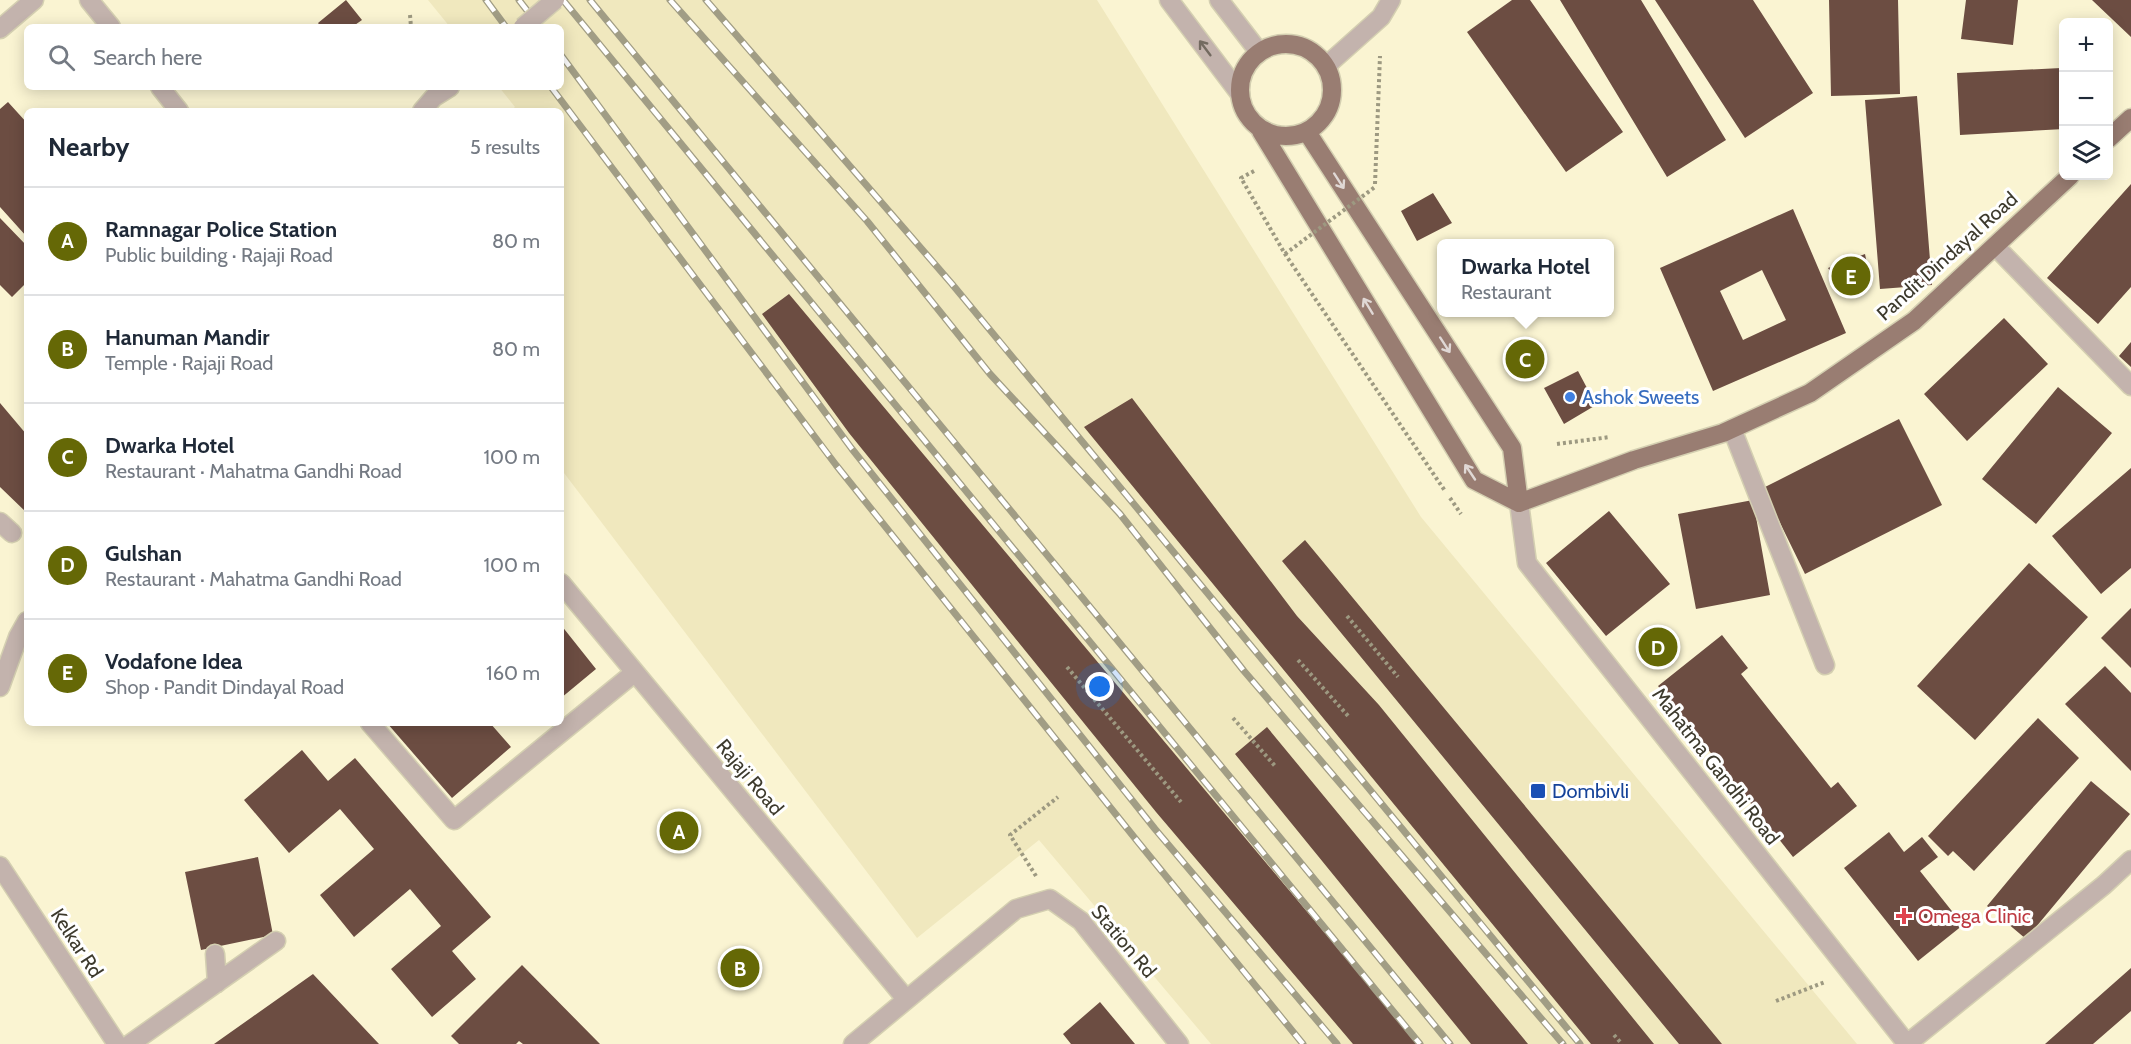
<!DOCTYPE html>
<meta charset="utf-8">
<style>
body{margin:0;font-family:Cabin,sans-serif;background:#f2f2f3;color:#1f2937}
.controls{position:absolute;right:18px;top:18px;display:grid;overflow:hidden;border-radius:9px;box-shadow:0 3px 15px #0003}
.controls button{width:54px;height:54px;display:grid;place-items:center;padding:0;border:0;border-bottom:2px solid #e0e1e3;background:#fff;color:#1f2937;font:30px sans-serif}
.you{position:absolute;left:1100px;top:687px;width:21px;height:21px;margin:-15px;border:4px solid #fff;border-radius:50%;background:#1a73e8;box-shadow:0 0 0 9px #1a73e833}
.badge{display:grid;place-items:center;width:39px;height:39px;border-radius:50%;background:#656806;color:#fff;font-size:20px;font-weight:700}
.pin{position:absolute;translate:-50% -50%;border:3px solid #fff;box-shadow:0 2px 6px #0006}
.popup{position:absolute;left:1437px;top:239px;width:177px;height:78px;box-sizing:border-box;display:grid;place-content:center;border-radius:9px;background:#fff;filter:drop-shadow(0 2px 4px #0005);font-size:20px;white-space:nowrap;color:#747a83}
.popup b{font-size:22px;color:#1f2937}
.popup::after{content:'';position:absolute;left:50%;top:100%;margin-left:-12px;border:12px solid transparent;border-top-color:#fff}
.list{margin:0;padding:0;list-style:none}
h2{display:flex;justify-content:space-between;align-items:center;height:78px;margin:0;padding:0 24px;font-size:26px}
h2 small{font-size:20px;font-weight:400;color:#747a83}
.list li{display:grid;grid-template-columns:39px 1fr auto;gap:18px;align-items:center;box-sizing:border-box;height:108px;padding:0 24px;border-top:2px solid #e0e1e3}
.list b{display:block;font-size:22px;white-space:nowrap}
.list p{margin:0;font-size:20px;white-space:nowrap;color:#747a83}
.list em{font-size:20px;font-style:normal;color:#747a83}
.icon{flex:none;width:33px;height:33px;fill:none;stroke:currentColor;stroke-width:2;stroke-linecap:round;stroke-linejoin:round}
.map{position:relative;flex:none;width:2131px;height:1044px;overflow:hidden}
.search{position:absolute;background:#fff;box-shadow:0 3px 15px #0003;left:24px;top:24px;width:540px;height:66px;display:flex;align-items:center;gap:15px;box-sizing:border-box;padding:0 21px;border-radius:9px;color:#747a83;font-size:22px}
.panel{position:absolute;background:#fff;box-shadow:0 3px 15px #0003;left:24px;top:108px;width:540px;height:618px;border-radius:9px}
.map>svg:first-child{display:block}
</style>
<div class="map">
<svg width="2131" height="1044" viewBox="0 0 2131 1044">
<rect width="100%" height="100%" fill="#faf4d2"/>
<!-- built -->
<path fill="#f0e8be" d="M428,0H1097L1421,517L1857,1044H1211L1039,840L917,938L561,469V111H510L515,107L499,87H561V27H450Z"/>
<!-- building -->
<path fill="#6c4d42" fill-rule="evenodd" d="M346,0L362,20L352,27H321L318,23Z
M1512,0H1530L1623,132L1566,172L1467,32Z
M1560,0H1641L1726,140L1667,177Z
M1655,0H1753L1813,93L1745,138Z
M1829,0H1898L1900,94L1831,96Z
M1966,0H2018L2013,45L1961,39Z
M2092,0H2131V37Z
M2061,68L2064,129L1960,135L1957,73Z
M1917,96L1932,285L1880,289L1865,100Z
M8,102L27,123V237L0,207V109Z
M2131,184V287L2098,324L2047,278Z
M1433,193L1452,223L1417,241L1401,211Z
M1793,209L1846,333L1713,391L1660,268ZM1762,270L1786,320L1743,340L1720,291Z
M0,218L27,246V282L12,297L0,285Z
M1865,254L1871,284L1848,297L1828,268Z
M789,294L1418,1044H1353L1156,812L849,433L762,314Z
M2004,318L2048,364L1967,441L1924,394Z
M2131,342V367L2119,356Z
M1578,371L1596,405L1564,424L1544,388Z
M2058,387L2112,433L2036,524L1982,479Z
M1132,398L1297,616L1379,705L1654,1044H1591L1084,427Z
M0,403L27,435V513L0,487Z
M1899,419L1942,505L1805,574L1763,488Z
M2131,468V568L2101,594L2052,536Z
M1753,500L1770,595L1696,609L1678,514Z
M1609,511L1670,584L1606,636L1546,563Z
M1305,540L1722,1044H1679L1282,561Z
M2029,563L2088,617L1975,740L1917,686Z
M2131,608V668L2101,638Z
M561,625L596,669L561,698Z
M1661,632L1677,652L1651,664L1640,642Z
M1722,635L1748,668L1741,674L1831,788L1838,782L1857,806L1793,857L1658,686Z
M2105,666L2131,693V771L2065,704Z
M2038,718L2079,758L1974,871L1953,851L1948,856L1928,836Z
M387,723H490L511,747L452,798Z
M1267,727L1528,1044H1471L1235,754Z
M302,750L328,781L355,758L491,917L452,951L476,979L432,1017L391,969L441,926L410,889L354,937L320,895L374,849L340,809L289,853L244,800Z
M2091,781L2130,814L2026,939L1987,906Z
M1889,832L1904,852L1922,837L1938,857L1920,871L1963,925L1918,961L1844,868Z
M258,857L273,935L201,950L185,872Z
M522,965L600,1044H523L519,1041L516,1044H459L451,1036Z
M2131,968V1011L2093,1044H2045Z
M313,974L379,1044H214Z
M1100,1002L1135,1044H1071L1063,1034Z"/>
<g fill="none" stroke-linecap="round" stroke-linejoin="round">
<!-- minor casing -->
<g stroke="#d4cfb1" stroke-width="21">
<path id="minor" d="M89,0L111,27
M1169,0L1240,94
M1219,0L1259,52
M0,29L34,0
M1326,66L1381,17L1391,0
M160,87L179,111
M422,111L434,97L450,87
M1995,246L2131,386
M1732,429L1825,665
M1519,503L1527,563L1907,1044
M0,522L12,533
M561,583L906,999
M0,687L18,637L27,621
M370,723L454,820L634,673
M0,866L117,1044
M215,954L217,983
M130,1044L276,941
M853,1044L1016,909L1050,899L1081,921L1179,1044
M1907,1044L2104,885L2131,860"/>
</g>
<!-- major casing -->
<g stroke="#d4cfb1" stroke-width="21">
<path id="major" d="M1240 90a46 46 0 1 1 92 0a46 46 0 1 1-92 0Z
M1261,131L1474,480L1519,503
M1307,132L1512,448L1519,503
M2108,139L2131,118
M1519,503L1634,460L1723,433L1810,393L1914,321L2070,176"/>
</g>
<!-- path -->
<path stroke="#9d9981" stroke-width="4" stroke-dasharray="3 3" stroke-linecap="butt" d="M410,15L411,27
M1254,171L1241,178L1285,254L1445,491
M1375,184L1380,56
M1557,444L1610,437
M1450,498L1461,514
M1347,616L1398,677
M1298,660L1349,717
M1067,667L1181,802
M1233,718L1275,766
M1036,876L1010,835L1058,797
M1776,1001L1825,982
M1614,1035L1622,1044"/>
<!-- minor -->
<use href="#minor" stroke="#c3b3ad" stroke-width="18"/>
<!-- major -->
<use href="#major" stroke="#997d72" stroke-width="18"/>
<!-- rail casing -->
<g stroke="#a19d85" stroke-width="7">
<path id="rail" d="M486,0L506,27
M519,0L540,27
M563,0L1420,1044
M590,0L1450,1044
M670,0L867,221L990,374L1120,514L1244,671L1563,1044
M706,0L952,284L1580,1044
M561,55L852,449L1155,829L1337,1044
M551,87L836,465L1138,842L1303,1044"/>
</g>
<!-- rail -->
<use href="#rail" stroke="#fff" stroke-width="4.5" stroke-dasharray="14" stroke-linecap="butt"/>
<!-- minor-bridge casing -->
<g stroke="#d4cfb1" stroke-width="21" stroke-linecap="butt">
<path id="minor-bridge" d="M523,27L555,0"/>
</g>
<!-- path-bridge -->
<path stroke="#9d9981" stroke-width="4" stroke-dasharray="3 3" stroke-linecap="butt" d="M1285,254L1375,187"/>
<!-- minor-bridge -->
<use href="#minor-bridge" stroke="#c3b3ad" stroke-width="18"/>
</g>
<!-- one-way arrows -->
<defs><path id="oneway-shaft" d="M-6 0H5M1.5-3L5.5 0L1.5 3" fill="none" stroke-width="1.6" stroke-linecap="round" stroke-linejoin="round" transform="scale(1.5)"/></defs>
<use stroke="#736a60" href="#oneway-shaft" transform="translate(1205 48) rotate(-127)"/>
<g stroke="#e0d8d5">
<use href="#oneway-shaft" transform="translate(1339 181) rotate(57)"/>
<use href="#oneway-shaft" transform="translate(1368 306) rotate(-121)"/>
<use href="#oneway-shaft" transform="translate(1445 345) rotate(57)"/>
<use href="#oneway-shaft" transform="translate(1470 472) rotate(-124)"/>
</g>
<!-- markers -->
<circle fill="#3f7fe0" stroke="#fff" stroke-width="2" cx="1570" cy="397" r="6"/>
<rect fill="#1a4fb4" stroke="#fff" stroke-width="2" x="1530" y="783" width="16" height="16" rx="3"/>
<path fill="#e0444e" stroke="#fff" stroke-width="2" d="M1901 907h6v6h6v6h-6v6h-6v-6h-6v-6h6z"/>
<g text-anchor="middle" stroke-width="6" stroke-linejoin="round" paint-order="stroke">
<!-- street labels -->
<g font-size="20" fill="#3d3a2d" stroke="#fff">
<text transform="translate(1947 256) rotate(-42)" y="7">Pandit Dindayal Road</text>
<text transform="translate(1716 766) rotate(52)" y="7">Mahatma Gandhi Road</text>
<text transform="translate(750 777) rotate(50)" y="7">Rajaji Road</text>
<text transform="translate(1124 941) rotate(50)" y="7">Station Rd</text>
<text transform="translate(77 943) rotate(57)" y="7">Kelkar Rd</text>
</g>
<!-- shop labels -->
<g font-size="20" fill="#366cbe" stroke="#fff" text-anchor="start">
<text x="1582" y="404">Ashok Sweets</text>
</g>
<!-- transit labels -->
<g font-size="20" fill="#164399" stroke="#fff" text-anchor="start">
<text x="1552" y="798">Dombivli</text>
</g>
<!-- health labels -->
<g font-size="20" fill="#be3a42" stroke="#fff" text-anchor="start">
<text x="1918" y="923">Omega Clinic</text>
</g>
</g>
</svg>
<div class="controls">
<button>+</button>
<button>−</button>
<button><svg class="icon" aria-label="layers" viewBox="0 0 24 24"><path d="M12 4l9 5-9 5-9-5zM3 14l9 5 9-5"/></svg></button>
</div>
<div class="you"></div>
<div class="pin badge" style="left:679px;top:831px">A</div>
<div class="pin badge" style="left:740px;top:968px">B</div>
<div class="pin badge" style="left:1525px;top:359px">C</div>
<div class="popup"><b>Dwarka Hotel</b>Restaurant</div>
<div class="pin badge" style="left:1658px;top:647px">D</div>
<div class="pin badge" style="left:1851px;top:276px">E</div>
<div class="search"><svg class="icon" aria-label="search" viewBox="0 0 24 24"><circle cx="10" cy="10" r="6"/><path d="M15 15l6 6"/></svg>Search here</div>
<section class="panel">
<h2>Nearby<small>5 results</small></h2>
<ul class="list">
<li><span class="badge">A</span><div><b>Ramnagar Police Station</b><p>Public building · Rajaji Road</p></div><em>80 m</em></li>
<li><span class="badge">B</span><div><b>Hanuman Mandir</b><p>Temple · Rajaji Road</p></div><em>80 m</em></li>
<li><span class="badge">C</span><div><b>Dwarka Hotel</b><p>Restaurant · Mahatma Gandhi Road</p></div><em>100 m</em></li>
<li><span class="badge">D</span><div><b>Gulshan</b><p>Restaurant · Mahatma Gandhi Road</p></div><em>100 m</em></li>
<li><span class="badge">E</span><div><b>Vodafone Idea</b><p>Shop · Pandit Dindayal Road</p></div><em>160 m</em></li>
</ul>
</section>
</div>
